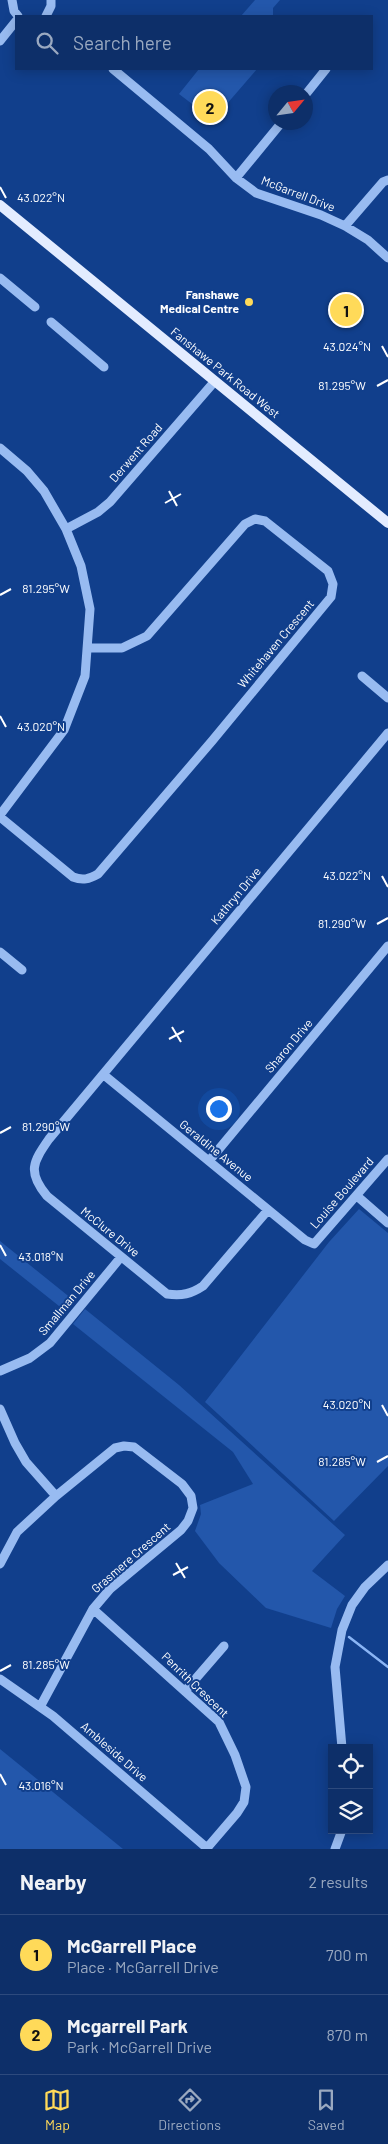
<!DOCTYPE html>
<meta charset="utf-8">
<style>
body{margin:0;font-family:Barlow,sans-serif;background:#16376f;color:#f1f3f6}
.controls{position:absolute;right:15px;bottom:15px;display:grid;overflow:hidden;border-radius:0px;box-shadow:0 2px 12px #0003}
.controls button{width:45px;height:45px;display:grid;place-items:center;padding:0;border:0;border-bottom:1px solid #2d4a7d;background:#0d2f69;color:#f1f3f6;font:25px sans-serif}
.compass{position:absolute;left:268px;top:85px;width:45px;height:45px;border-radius:50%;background:#0d2f69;box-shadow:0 2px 12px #0003;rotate:61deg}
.you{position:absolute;left:218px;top:1108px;width:18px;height:18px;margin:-12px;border:4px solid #fff;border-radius:50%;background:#1a73e8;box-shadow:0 0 0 8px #1a73e833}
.badge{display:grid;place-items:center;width:32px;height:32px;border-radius:50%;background:#ffda59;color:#111;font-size:16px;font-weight:700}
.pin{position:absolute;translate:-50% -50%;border:2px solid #fff;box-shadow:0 1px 5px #0006}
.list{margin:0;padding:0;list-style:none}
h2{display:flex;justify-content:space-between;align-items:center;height:65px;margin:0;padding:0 20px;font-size:21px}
h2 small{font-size:16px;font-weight:400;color:#9aa9c0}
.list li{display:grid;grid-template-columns:32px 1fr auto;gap:15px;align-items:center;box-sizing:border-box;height:80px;padding:0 20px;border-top:1px solid #2d4a7d}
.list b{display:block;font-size:19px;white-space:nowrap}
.list p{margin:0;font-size:16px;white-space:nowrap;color:#9aa9c0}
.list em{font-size:16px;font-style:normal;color:#9aa9c0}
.icon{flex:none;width:28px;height:28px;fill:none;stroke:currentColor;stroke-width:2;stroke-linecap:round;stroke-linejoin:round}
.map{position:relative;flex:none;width:388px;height:1849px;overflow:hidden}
.search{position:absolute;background:#0d2f69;box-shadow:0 2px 12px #0003;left:15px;right:15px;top:15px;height:55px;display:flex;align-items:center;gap:12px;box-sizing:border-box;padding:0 18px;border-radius:0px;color:#9aa9c0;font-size:19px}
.sheet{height:225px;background:#0d2f69}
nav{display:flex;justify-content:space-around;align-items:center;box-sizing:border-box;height:70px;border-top:1px solid #2d4a7d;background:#0d2f69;font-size:14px;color:#9aa9c0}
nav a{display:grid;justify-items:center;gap:2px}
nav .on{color:#ffda59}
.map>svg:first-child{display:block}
</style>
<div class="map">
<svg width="388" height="1849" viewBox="0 0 388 1849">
<rect width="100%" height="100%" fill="#113f8c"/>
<!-- green -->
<path fill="#2357ab" d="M255,0H280L273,8V16H241Z
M199,69H257L213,120L179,94Z
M359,1209L388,1233V1466L334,1521L205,1402L329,1242Z
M0,1241L72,1299L64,1310L0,1259Z
M85,1309L179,1385L345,1535L312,1571L345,1596L337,1609L331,1628L266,1608L219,1563L195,1531L201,1514L200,1505L253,1484L233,1452L73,1324Z
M0,1749L123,1849H0Z"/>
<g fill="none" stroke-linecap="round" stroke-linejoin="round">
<!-- stream -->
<path stroke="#8ab5f5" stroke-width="2.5" d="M349,1637L388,1667"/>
<!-- minor -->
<path stroke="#98bbf1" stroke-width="9" d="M12,0L14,11L18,16
M46,16L51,6V0
M0,41L16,21
M113,69L209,149L236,178L256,193L321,215L345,226L368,240L388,258
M306,94L326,69
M236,178L282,122
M345,226L383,182L388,180
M0,278L35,307
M51,322L104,367
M0,448L27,471L44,491L66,529L81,566L90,609L85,676L64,730L0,815
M66,529L98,512L110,502L215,381
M362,676L388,698
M0,817L73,877C83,881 89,879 98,874L212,741L331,597L333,584L328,571L265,521L255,519L245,524L147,636L122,648H88
M0,952L22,970
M104,1075L305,1240L314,1244L388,1159
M209,1161L388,946
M357,1196L388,1223
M268,1210L203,1286C191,1294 182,1296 167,1294L47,1196C27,1172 33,1162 49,1139L388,733
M0,1371L30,1358L50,1343L121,1257
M0,1409L15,1443L26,1462L56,1496
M0,1564L17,1532L56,1496L115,1448L124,1446L134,1447L182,1484L191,1496L193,1508L188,1521L181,1530L110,1589L93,1609L40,1707
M93,1609L219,1722L235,1755L246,1787L244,1802L237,1813L207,1848
M0,1679L53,1716L208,1849
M185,1691L224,1646
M342,1748L335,1667L342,1630L352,1605L365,1587L388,1565
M335,1849L342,1830"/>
<!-- major -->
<path stroke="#e3ecff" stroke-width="10" d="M0,205L388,523"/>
</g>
<!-- ticks -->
<path fill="none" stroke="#fff" stroke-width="2" d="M0,187L6,198M382,346L388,357M377,386L388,380M169,491L177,506M165,503L181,494M0,595L11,589M0,716L6,727M382,876L388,887M377,924L388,918M172,1027L181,1042M169,1039L184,1031M0,1133L11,1127M0,1245L6,1256M382,1405L388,1416M377,1462L388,1456M176,1563L185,1578M173,1575L188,1567M0,1671L11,1665M0,1774L6,1785"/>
<!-- markers -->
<circle fill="#ffda59" stroke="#113f8c" stroke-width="2" cx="249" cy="302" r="5"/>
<g text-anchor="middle" stroke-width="4" stroke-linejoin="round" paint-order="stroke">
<!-- street labels -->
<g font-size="12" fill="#fff" stroke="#113f8c">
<text transform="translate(298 194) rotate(21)" y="4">McGarrell Drive</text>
<text transform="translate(225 373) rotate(39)" y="4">Fanshawe Park Road West</text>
<text transform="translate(136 453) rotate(-49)" y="4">Derwent Road</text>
<text transform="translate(276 644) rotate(-50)" y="4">Whitehaven Crescent</text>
<text transform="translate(236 896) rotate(-50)" y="4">Kathryn Drive</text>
<text transform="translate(289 1046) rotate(-50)" y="4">Sharon Drive</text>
<text transform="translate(216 1151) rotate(39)" y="4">Geraldine Avenue</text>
<text transform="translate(342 1193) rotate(-49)" y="4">Louise Boulevard</text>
<text transform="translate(110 1232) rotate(39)" y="4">McClure Drive</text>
<text transform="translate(67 1303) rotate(-50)" y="4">Smallman Drive</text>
<text transform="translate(131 1558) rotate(-41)" y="4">Grasmere Crescent</text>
<text transform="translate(195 1685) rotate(44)" y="4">Penrith Crescent</text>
<text transform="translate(114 1752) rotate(41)" y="4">Ambleside Drive</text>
</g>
<!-- poi labels -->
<g font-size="12" font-weight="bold" fill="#fff" stroke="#113f8c" text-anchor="end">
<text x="239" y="299">Fanshawe<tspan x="239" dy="14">Medical Centre</tspan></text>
</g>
</g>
<g font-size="12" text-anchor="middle" fill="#fff" stroke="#113f8c" stroke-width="4" stroke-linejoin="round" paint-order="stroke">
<text x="41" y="202">43.022°N</text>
<text x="347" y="351">43.024°N</text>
<text x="342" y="390">81.295°W</text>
<text x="46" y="593">81.295°W</text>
<text x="41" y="731">43.020°N</text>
<text x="347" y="880">43.022°N</text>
<text x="342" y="928">81.290°W</text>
<text x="46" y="1131">81.290°W</text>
<text x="41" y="1261">43.018°N</text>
<text x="347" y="1409">43.020°N</text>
<text x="342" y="1466">81.285°W</text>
<text x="46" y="1669">81.285°W</text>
<text x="41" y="1790">43.016°N</text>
</g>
</svg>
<div class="controls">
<button><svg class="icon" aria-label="locate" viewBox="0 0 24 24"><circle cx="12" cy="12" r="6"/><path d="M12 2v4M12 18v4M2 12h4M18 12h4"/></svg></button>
<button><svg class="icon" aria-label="layers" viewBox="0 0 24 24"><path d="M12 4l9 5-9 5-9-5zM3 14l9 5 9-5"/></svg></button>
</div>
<svg class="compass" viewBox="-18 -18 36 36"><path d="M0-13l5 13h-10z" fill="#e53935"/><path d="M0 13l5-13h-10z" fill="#9aa9c0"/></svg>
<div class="you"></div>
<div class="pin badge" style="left:346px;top:310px">1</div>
<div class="pin badge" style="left:210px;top:107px">2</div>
<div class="search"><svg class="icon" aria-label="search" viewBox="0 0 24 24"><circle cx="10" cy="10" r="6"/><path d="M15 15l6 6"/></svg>Search here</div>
</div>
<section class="sheet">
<h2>Nearby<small>2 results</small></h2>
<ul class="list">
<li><span class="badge">1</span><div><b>McGarrell Place</b><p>Place · McGarrell Drive</p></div><em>700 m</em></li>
<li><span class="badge">2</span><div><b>Mcgarrell Park</b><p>Park · McGarrell Drive</p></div><em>870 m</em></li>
</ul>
</section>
<nav>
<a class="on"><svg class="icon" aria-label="map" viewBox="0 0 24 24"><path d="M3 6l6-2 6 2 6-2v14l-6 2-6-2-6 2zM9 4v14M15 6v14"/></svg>Map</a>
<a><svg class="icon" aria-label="directions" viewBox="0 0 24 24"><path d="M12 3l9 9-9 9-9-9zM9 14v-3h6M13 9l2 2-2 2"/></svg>Directions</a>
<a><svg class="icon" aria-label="saved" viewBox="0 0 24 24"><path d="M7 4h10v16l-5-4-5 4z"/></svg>Saved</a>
</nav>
